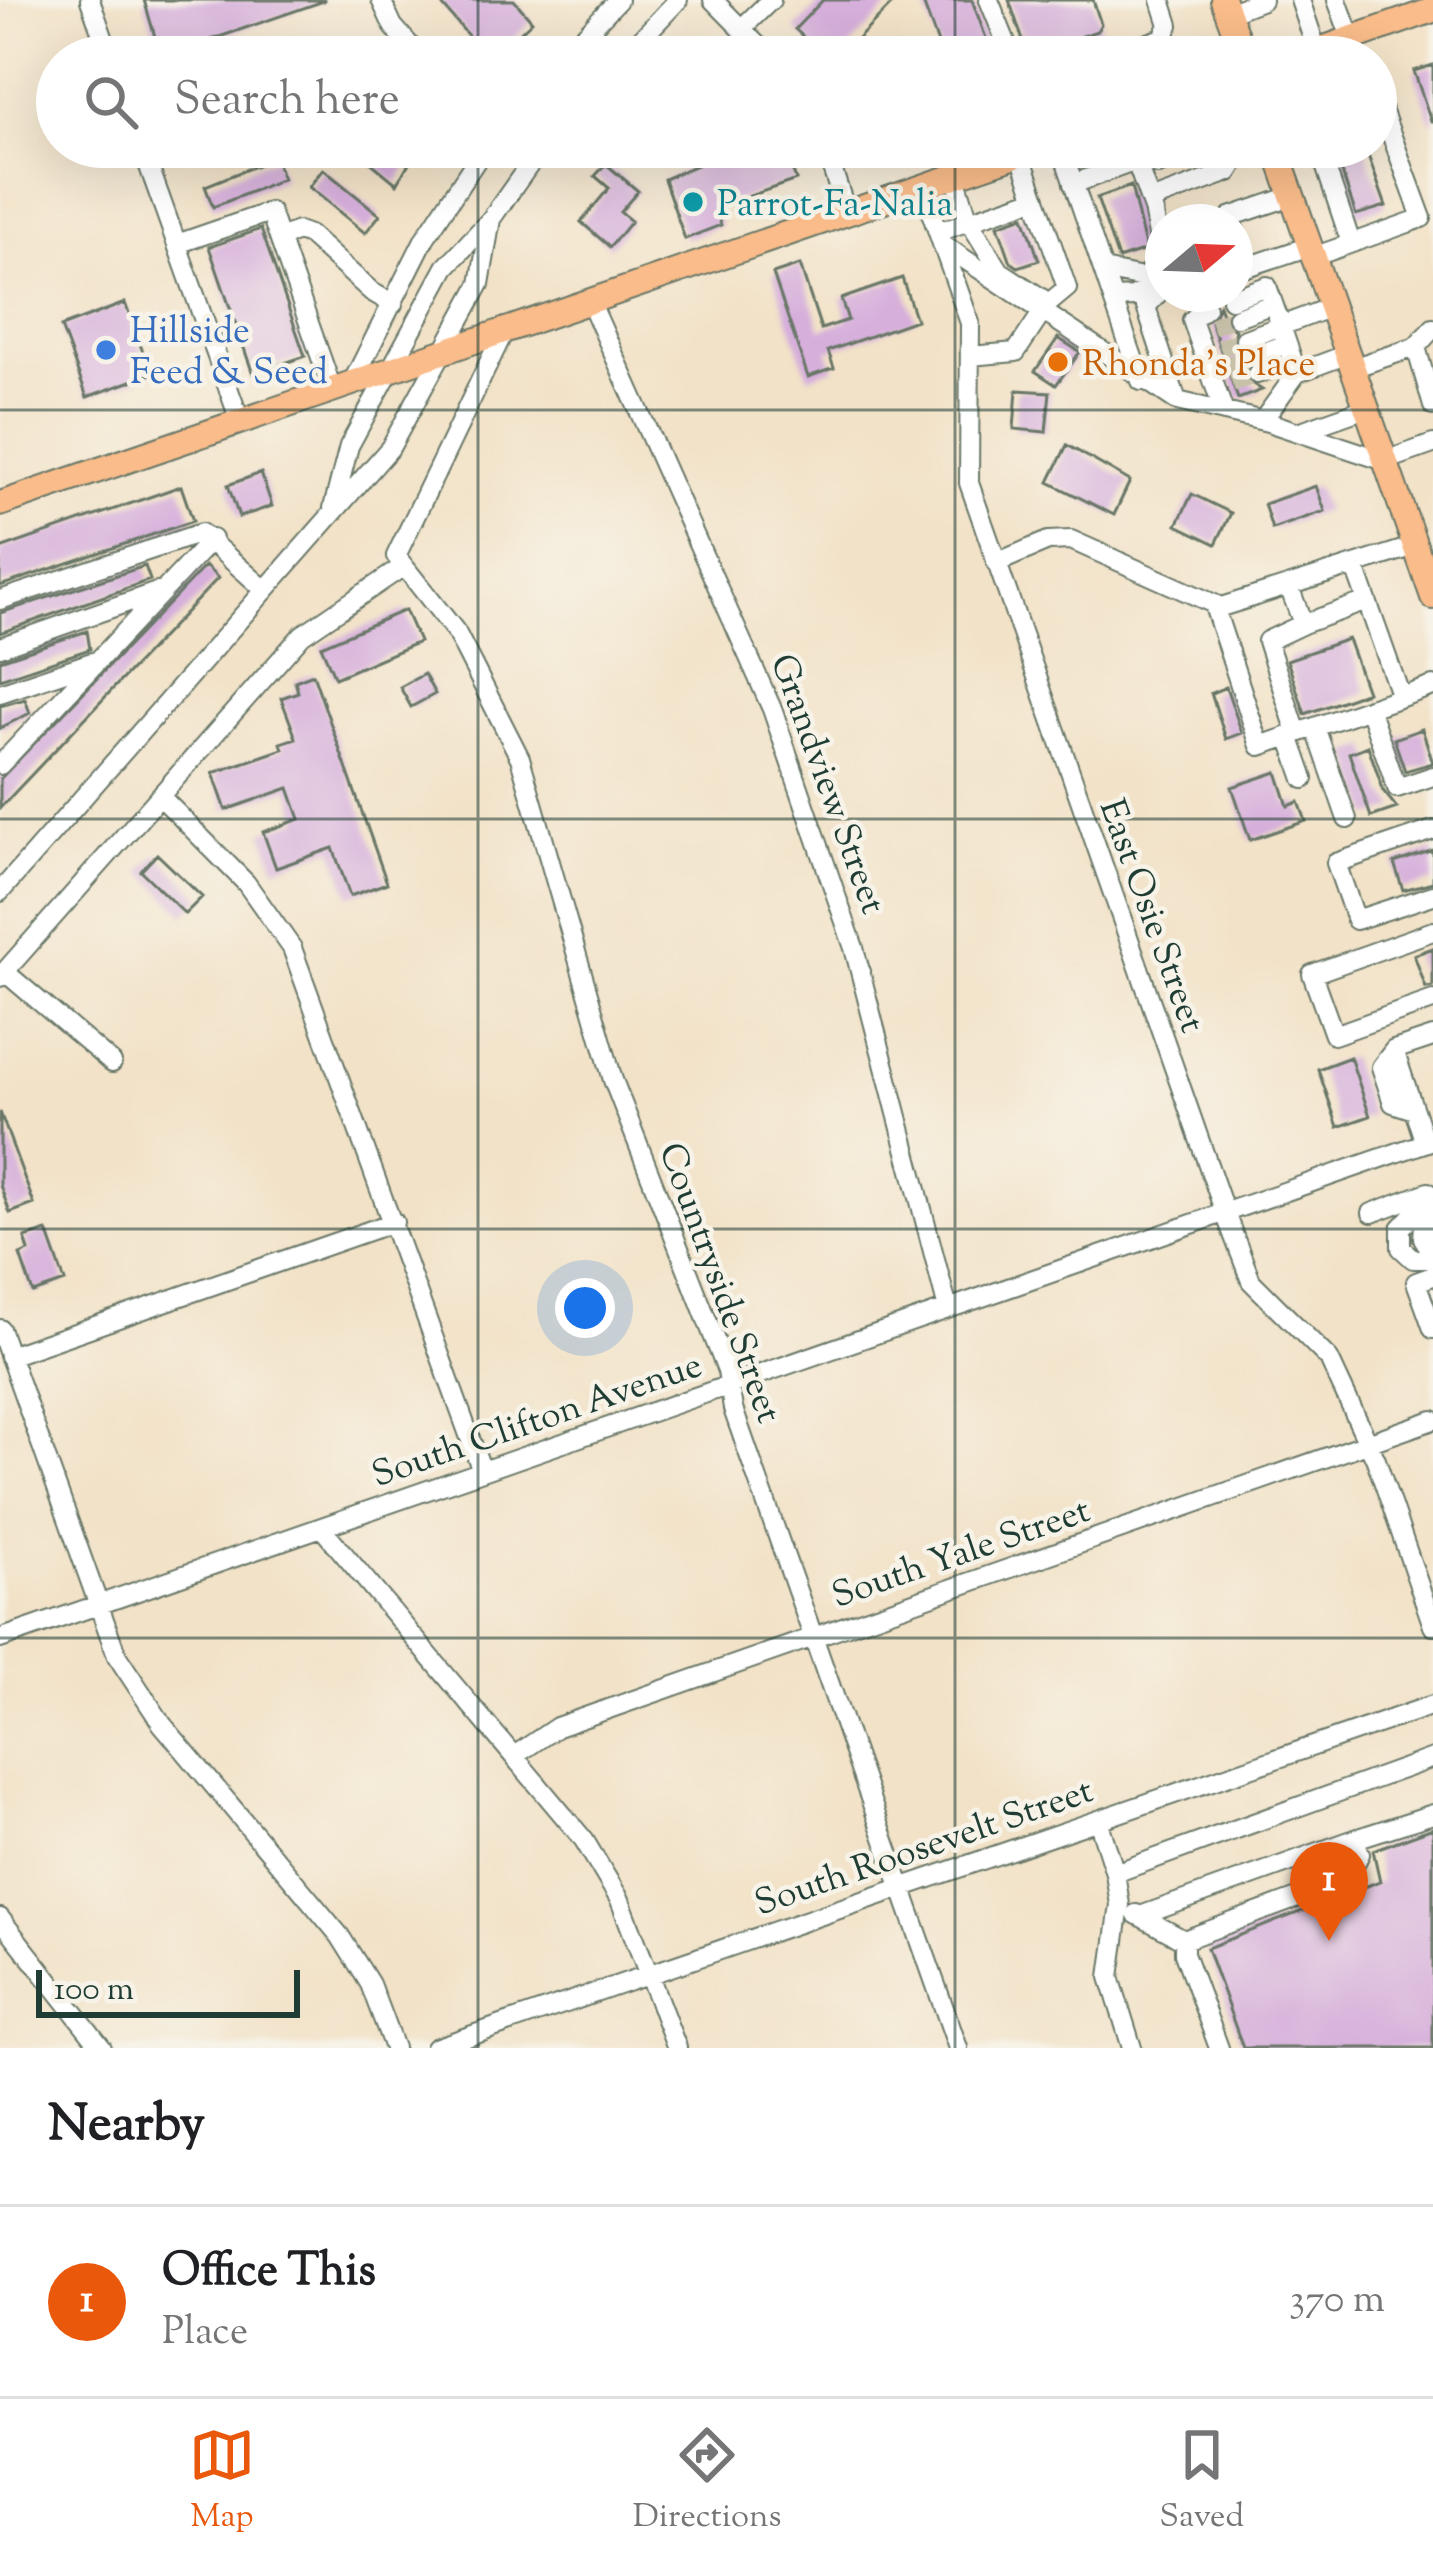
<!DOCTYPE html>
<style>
body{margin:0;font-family:"Sorts Mill Goudy",serif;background:#f2f2f2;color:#202124}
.compass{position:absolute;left:1145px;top:204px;width:108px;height:108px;border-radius:50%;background:#fff;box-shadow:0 12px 48px #0002;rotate:71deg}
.scale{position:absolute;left:36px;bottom:30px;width:264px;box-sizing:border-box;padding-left:12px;border:6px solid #1f3d34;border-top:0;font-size:33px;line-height:42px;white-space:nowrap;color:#1f3d34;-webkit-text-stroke:9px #f7f3e8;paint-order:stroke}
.you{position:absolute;left:585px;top:1308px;width:42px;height:42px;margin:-30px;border:9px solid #fff;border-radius:50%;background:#1a73e8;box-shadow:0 0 0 18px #1a73e833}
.badge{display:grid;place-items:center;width:78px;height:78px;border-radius:50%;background:#ea580c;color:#fff;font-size:39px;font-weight:700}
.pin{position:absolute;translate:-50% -99px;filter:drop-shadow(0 3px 6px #0008)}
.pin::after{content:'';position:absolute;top:63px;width:42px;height:36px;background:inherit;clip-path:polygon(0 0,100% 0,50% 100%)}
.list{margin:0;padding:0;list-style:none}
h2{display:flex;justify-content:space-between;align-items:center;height:156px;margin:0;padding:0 48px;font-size:51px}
h2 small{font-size:39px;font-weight:400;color:#757577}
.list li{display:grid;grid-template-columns:78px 1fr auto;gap:36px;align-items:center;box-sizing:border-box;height:192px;padding:0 48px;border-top:3px solid #e0e0e0}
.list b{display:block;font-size:45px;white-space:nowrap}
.list p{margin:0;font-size:39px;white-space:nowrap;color:#757577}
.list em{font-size:39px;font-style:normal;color:#757577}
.icon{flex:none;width:66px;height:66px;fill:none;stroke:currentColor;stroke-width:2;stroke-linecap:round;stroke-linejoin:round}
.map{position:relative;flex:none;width:1433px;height:2048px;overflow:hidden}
.search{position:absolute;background:#fff;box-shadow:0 12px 48px #0002;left:36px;right:36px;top:36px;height:132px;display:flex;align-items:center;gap:30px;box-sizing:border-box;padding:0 42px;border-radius:66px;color:#757577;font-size:45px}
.sheet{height:348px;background:#fff}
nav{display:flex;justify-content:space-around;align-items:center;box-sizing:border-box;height:168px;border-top:3px solid #e0e0e0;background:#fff;font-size:33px;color:#757577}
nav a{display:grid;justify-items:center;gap:6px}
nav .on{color:#ea580c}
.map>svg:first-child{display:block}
</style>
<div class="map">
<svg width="1433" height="2048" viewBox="0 0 1433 2048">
<rect width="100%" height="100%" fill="#f7f3e8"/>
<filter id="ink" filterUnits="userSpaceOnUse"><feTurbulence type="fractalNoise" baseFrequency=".00833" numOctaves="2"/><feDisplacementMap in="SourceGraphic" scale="24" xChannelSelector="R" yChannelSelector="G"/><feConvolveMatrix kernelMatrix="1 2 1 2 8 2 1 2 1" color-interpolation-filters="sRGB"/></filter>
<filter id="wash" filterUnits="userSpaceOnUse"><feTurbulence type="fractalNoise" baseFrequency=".004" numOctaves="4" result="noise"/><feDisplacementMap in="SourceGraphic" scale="48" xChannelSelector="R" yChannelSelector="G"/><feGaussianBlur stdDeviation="2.7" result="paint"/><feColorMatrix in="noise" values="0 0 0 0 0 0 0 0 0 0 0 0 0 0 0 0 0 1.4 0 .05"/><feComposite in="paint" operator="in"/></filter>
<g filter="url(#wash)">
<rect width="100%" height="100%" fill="#f2e2c7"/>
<g id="blocks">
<!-- building -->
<path fill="#d6afdb" d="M144,0H324V1L161,57Z
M438,0H514L532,21L494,57H486Z
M823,0H896L840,57H809L817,50L795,29Z
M922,0H972L993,57H943Z
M1009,0H1093L1101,24L1097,31L1028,55Z
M1433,65V121H1431L1414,71Z
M352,147H418L397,184Z
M738,147H784L796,180L715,208L721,225L685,239L664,179Z
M1365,147L1386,206L1356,215L1336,155Z
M275,158L283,179L213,207L205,186Z
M606,164L638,191L620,212L631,221L610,247L581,222L609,188L595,176Z
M323,169L380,215L365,233L309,187Z
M1131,186L1146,250L1118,259L1097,198Z
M1024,216L1039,260L1018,267L1011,262L998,225Z
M261,229L305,356L253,374L209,247Z
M800,265L821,329L848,320L841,299L902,278L916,320L828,351L834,368L808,377L773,274Z
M125,303L151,374L87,397L61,327Z
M1219,305L1225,323L1235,330L1232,342L1245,379L1262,390L1238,399L1211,322Z
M1058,338L1080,352L1056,385L1035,371Z
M1017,390L1050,392L1046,432L1014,429Z
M1067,445L1130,481L1114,515L1049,482Z
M261,473L272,506L239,517L228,485Z
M181,486L193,521L0,586V549Z
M1316,486L1325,511L1272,529L1264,504Z
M1192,494L1231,513L1216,544L1177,525Z
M145,566L150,580L0,633V613Z
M205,566L218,578L0,808V779Z
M405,610L419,642L335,678L321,646Z
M87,631L90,649L0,679V660Z
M1348,639L1367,692L1305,714L1287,660Z
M313,674L387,883L350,896L333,848L276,868L263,832L300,819L289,788L226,810L213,773L283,749L281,743L296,738L281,698L298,692L295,681Z
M424,674L435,694L411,707L400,687Z
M1226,687L1242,733L1226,739L1211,693Z
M25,699L30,713L0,728V706Z
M1422,729L1433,763L1405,771L1394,739Z
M1368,746L1384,792L1397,808L1371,817L1349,753Z
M1277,772L1288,806L1299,802L1306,821L1250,840L1232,787Z
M1433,850V882L1403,890L1394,863Z
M157,854L202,897L185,914L141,871Z
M1433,948V987L1426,988L1414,955Z
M1350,1057L1370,1116L1338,1127L1318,1069Z
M0,1112L34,1204L10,1213L0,1185Z
M47,1231L65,1282L33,1293L20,1255L29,1251L25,1238Z
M1433,1828V2048H1243L1207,1948L1380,1881L1373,1850Z"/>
</g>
</g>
<g filter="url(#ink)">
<use href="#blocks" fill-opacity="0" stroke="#697767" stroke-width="3"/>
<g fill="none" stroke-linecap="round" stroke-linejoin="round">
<!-- minor-tunnel -->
<path stroke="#c8c1aa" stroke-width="18" stroke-dasharray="18 9" stroke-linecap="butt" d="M1212,326L1237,317
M1220,348L1245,339
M1226,366L1251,357
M1232,383L1257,374"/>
<!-- minor casing -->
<g stroke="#697767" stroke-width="22">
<path id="minor" d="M90,0L110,57
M381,0L393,26L420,57
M713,0L769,57
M989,0L1012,57
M1300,0L1317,51
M1337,0L1358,57
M1228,13L1262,0
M741,29L771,0
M564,57L618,0
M624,57L678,0
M1107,57L1163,38L1169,25L1161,0
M142,147L240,421
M825,147L847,214
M1061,147L1141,381
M1131,147L1154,212
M1207,147L1238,157L1267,147
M1319,147L1351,243
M955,176L969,221L1036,198
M1073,184L1136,161L1158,165L1204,147
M922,187L970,323L969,483L1225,1213L1251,1281L1329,1359L1376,1460L1433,1626
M1150,201L1229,172L1238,157
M1232,222L1230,217L1292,196
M1235,231L1247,267L1310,246
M938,232L969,221L1000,271L1049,303L1067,288L1020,153
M279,238L298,231L309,235L372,292L393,304
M177,244L270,212L332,389
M942,244L1177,401L1268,422L1385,461L1433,444
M1313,257L1422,218L1376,93
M1103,270L1143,278C1167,259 1159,242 1154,214
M1163,288L1146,307L1177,401
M1113,298L1135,297L1156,274
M1231,299L1267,286L1281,326L1245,339
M590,301L772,709L854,948L948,1309
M1331,307L1281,326L1297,373L1348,354
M1206,308L1192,320L1224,412
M1237,317L1273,304
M506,327L396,556L456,632L520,758L613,1080L727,1371L733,1409L958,2048
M1416,347L1433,406
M970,356L1016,352L1046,307
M1251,357L1287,344
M1352,368L1416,347L1433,328
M1257,374L1293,362
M353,381L425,238L485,147
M1263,420L1297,373
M1298,432L1366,408
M333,508L349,446L446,267L491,219L542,147
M996,563L1048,541L1071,540L1221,607L1415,546
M1355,567L1401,697
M1290,589L1303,624L1367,601
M0,600L201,533L265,590
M1214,606L1260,746L1433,686
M0,647L157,592
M0,693L92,662
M1369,708L1397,788L1433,776
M1315,727L1347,819
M1297,733L1267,641L1303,624
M1289,736L1304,779
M0,765L212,539
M160,796L246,883L292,948L482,1471
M1433,830L1336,863L1356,920L1433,895
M0,892L390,448L480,284L491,219
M1433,931L1312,974L1334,1035L1433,1000
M5,972L112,1063
M0,977L302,635L404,566
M1394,1050L1425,1143
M1414,1110L1393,1103L1381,1067L1394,1050L1433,1037
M1426,1200L1423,1238L1433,1254
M1427,1200L1401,1228V1248L1413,1259H1433
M1372,1213L1428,1192
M1433,1276L1416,1282L1433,1329
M0,1329L117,1656L162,1724L340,1936L370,1984L394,2048
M9,1356L394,1222
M322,1528L584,1840L620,1900L677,2048
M0,1639L1433,1140
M514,1756L557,1727L1433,1420
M1098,1820L1115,1873
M1136,1914L1184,1940
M1140,1916L1355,1839
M0,1918L102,2048
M435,2048L1433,1705
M1132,2048L1110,1977L1120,1905L1115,1873L1433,1758
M1219,2048L1184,1953V1940L1346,1880L1360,1854L1355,1839L1433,1814"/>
</g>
<!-- major casing -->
<g stroke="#697767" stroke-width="28">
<path id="major" d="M1223,0L1244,57
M1299,57L1433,10
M1275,147L1433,597
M0,504L1039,147"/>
</g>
<!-- minor -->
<use href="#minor" stroke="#fff" stroke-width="18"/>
<!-- major -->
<use href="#major" stroke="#f9bc8a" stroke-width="24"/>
</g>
</g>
<!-- grid -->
<path fill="none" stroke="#1f3d34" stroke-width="3" stroke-opacity="0.55" d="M478,0V57M955,0V57M478,147V2048M955,147V2048M0,410H1433M0,819H1433M0,1229H1433M0,1638H1433"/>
<!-- markers -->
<circle fill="#0f9aa8" stroke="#f7f3e8" stroke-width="4.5" cx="693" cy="202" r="12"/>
<circle fill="#3f7fe0" stroke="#f7f3e8" stroke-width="4.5" cx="106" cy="350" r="12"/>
<circle fill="#e8710a" stroke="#f7f3e8" stroke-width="4.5" cx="1058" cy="362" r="12"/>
<g text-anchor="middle" stroke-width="9" stroke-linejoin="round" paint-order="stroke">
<!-- culture labels -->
<g font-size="36" fill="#0d838f" stroke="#f7f3e8" text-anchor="start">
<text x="717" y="215">Parrot-Fa-Nalia</text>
</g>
<!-- shop labels -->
<g font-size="36" fill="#366cbe" stroke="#f7f3e8" text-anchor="start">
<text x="130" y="342">Hillside<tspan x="130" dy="41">Feed &amp; Seed</tspan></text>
</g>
<!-- food labels -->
<g font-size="36" fill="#c56008" stroke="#f7f3e8" text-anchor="start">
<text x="1082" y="375">Rhonda's Place</text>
</g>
<!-- street labels -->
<g font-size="36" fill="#1f3d34" stroke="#f7f3e8">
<text transform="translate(830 783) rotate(70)" y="13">Grandview Street</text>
<text transform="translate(1154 915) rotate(70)" y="13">East Osie Street</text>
<text transform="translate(722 1282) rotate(70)" y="13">Countryside Street</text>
<text transform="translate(536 1418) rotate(-19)" y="13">South Clifton Avenue</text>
<text transform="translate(960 1551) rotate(-19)" y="13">South Yale Street</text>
<text transform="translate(923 1845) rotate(-19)" y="13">South Roosevelt Street</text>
</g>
</g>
</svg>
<svg class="compass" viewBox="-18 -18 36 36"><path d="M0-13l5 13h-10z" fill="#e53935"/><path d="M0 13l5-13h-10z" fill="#757577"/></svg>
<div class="scale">100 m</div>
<div class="you"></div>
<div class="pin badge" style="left:1329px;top:1941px">1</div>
<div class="search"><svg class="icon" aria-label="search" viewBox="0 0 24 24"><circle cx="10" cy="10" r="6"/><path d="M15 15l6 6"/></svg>Search here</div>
</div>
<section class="sheet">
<h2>Nearby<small></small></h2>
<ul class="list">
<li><span class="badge">1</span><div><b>Office This</b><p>Place</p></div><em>370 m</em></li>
</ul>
</section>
<nav>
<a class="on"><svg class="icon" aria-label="map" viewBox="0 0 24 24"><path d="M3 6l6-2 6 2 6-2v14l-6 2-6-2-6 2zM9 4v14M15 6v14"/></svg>Map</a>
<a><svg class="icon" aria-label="directions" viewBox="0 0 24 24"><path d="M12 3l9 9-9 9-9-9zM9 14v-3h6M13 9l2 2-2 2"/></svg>Directions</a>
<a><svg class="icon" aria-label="saved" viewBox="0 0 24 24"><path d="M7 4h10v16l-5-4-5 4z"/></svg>Saved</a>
</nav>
